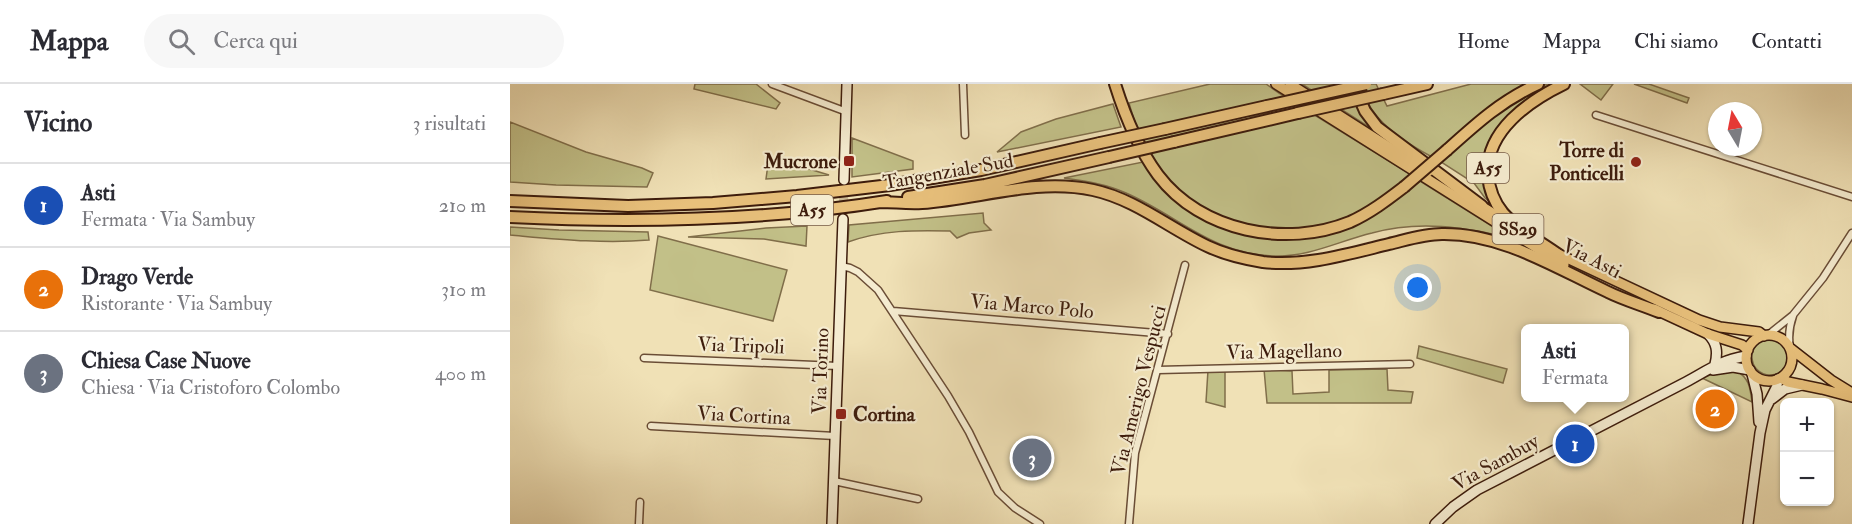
<!DOCTYPE html>
<html lang="it">
<meta charset="utf-8">
<style>
body{margin:0;font-family:"IM FELL Double Pica",serif;background:#f7f7f7;color:#2b2b33}
.controls{position:absolute;right:18px;bottom:18px;display:grid;overflow:hidden;border-radius:9px;box-shadow:0 2px 4px #0004}
.controls button{width:54px;height:54px;display:grid;place-items:center;padding:0;border:0;border-bottom:2px solid #e1e1e2;background:#fff;color:#2b2b33;font:30px sans-serif}
.compass{position:absolute;left:1198px;top:18px;width:54px;height:54px;border-radius:50%;background:#fff;box-shadow:0 2px 4px #0004;rotate:350deg}
.you{position:absolute;left:908px;top:204px;width:21px;height:21px;margin:-15px;border:4px solid #fff;border-radius:50%;background:#1a73e8;box-shadow:0 0 0 9px #1a73e833}
.badge{display:grid;place-items:center;width:39px;height:39px;border-radius:50%;background:#8f2418;color:#fff;font-size:20px;font-weight:700}
.pin{position:absolute;translate:-50% -50%;border:3px solid #fff;box-shadow:0 2px 6px #0006}
.popup{position:absolute;left:1011px;top:240px;width:108px;height:78px;box-sizing:border-box;display:grid;place-content:center;border-radius:9px;background:#fff;filter:drop-shadow(0 2px 4px #0005);font-size:20px;white-space:nowrap;color:#7c7c81}
.popup b{font-size:22px;color:#2b2b33}
.popup::after{content:'';position:absolute;left:50%;top:100%;margin-left:-12px;border:12px solid transparent;border-top-color:#fff}
.list{margin:0;padding:0;list-style:none}
h2{display:flex;justify-content:space-between;align-items:center;height:78px;margin:0;padding:0 24px;font-size:26px}
h2 small{font-size:20px;font-weight:400;color:#7c7c81}
.list li{display:grid;grid-template-columns:39px 1fr auto;gap:18px;align-items:center;box-sizing:border-box;height:84px;padding:0 24px;border-top:2px solid #e1e1e2}
.list b{display:block;font-size:22px;white-space:nowrap}
.list p{margin:0;font-size:20px;white-space:nowrap;color:#7c7c81}
.list em{font-size:20px;font-style:normal;color:#7c7c81}
.icon{flex:none;width:33px;height:33px;fill:none;stroke:currentColor;stroke-width:2;stroke-linecap:round;stroke-linejoin:round}
.map{position:relative;flex:none;width:1342px;height:440px;overflow:hidden}
header{display:flex;align-items:center;gap:36px;box-sizing:border-box;height:84px;padding:0 30px;background:#fff;border-bottom:2px solid #e1e1e2}
header strong{font-size:28px}
nav{display:flex;gap:33px;margin-inline-start:auto;font-size:21px}
.search{width:420px;height:54px;background:#f7f7f7;display:flex;align-items:center;gap:15px;box-sizing:border-box;padding:0 21px;border-radius:33px;color:#7c7c81;font-size:22px}
main{display:flex}
aside{flex:1;background:#fff}
.map>svg:first-child{display:block}
</style>
<header>
<strong>Mappa</strong>
<div class="search"><svg class="icon" aria-label="search" viewBox="0 0 24 24"><circle cx="10" cy="10" r="6"/><path d="M15 15l6 6"/></svg>Cerca qui</div>
<nav><a>Home</a><a>Mappa</a><a>Chi siamo</a><a>Contatti</a></nav>
</header>
<main>
<aside>
<h2>Vicino<small>3 risultati</small></h2>
<ul class="list">
<li><span class="badge" style="background:#1a4fb4">1</span><div><b>Asti</b><p>Fermata · Via Sambuy</p></div><em>210 m</em></li>
<li><span class="badge" style="background:#e8710a">2</span><div><b>Drago Verde</b><p>Ristorante · Via Sambuy</p></div><em>310 m</em></li>
<li><span class="badge" style="background:#6b7280">3</span><div><b>Chiesa Case Nuove</b><p>Chiesa · Via Cristoforo Colombo</p></div><em>400 m</em></li>
</ul>
</aside>
<div class="map">
<svg width="1342" height="440" viewBox="0 0 1342 440">
<rect width="100%" height="100%" fill="#f0e1b6"/>
<filter id="stains"><feTurbulence type="fractalNoise" baseFrequency=".00333" numOctaves="4"/><feColorMatrix values="0 0 0 0 .2 0 0 0 0 .09 0 0 0 0 .02 0 0 0 .5 -.17"/></filter>
<radialGradient id="worn" r=".72"><stop offset=".6" stop-color="#630" stop-opacity="0"/><stop offset="1" stop-color="#630" stop-opacity=".3"/></radialGradient>
<!-- green -->
<path fill="#c2c088" stroke="#806e4a" stroke-width="1.5" d="M185,0H246L270,19L266,25L184,5Z
M700,0H756L769,9L900,90C885,104 868,119 849,129C780,165 682,142 642,74C631,57 624,38 619,19Z
M792,0H839L865,47Z
M849,0H866L877,22L961,0H1020L922,73C900,61 877,47 862,26C857,18 853,8 849,0Z
M1037,0H1045L1015,20L976,71L987,124L975,114L964,99L931,78C964,48 995,17 1037,0Z
M1070,0H1103L1091,16Z
M1124,0H1139L1179,14L1177,19Z
M603,20L611,43L487,68L511,48L546,35Z
M0,38L76,68L132,84L143,89L137,103L46,101L0,98Z
M342,54L403,77V85L342,93Z
M259,73L319,91L256,95Z
M633,78L658,108L749,152L848,138L880,121L910,97L1001,154C954,143 909,136 862,149C829,157 799,173 765,172C701,170 669,132 616,109C596,100 575,97 554,94Z
M473,129L474,139L481,146L459,149L447,154L440,147C406,146 371,146 338,158L339,141Z
M297,142L296,162L254,155L178,153L256,144Z
M0,143L49,146L138,148L139,156C93,160 46,155 0,151Z
M148,152L277,186L263,237L140,206Z
M1242 273a18 18 0 1 1 36 0a18 18 0 1 1-36 0Z
M909,262L997,285L993,299L907,274Z
M754,285L782,287L783,310L819,308V286L877,285L878,306L903,308L901,319H757Z
M698,286H715V323L696,318Z
M1227,287C1240,295 1240,305 1242,318L1192,294L1205,289Z"/>
<g fill="none" stroke-linecap="round" stroke-linejoin="round">
<!-- secondary-tunnel -->
<path stroke="#ccba94" stroke-width="9" stroke-dasharray="9 4.5" stroke-linecap="butt" d="M333,135L334,102"/>
<!-- street casing -->
<g stroke="#6a4d36" stroke-width="9">
<path id="street" d="M262,0L337,28
M453,0L455,51
M1086,31L1342,113
M331,182L340,184L348,188L368,206L438,312L459,348L488,408L505,424L530,440
M383,227L658,250
M1258,251L1283,231L1313,194L1342,149
M1280,264C1278,252 1279,243 1283,232
M134,274L328,282
M648,286L900,280
M141,342L325,352
M324,397L408,415
M129,440L130,418
M619,440L625,369L675,181"/>
</g>
<!-- secondary casing -->
<g stroke="#3d1c0c" stroke-width="12">
<path id="secondary" d="M334,96L337,0
M1198,250C1207,259 1208,268 1205,280
M1203,286L1223,283L1240,286
M1242,290L1247,310L1249,338
M1262,315L1275,305L1292,301
M322,440L333,135
M925,440L943,423L967,406L1176,298C1200,285 1209,277 1236,272
M1238,440L1250,349L1255,326L1267,302L1268,295"/>
</g>
<!-- primary casing -->
<g stroke="#3d1c0c" stroke-width="12">
<path id="primary" d="M766,0L1054,181
M780,0L918,88
M968,120L1002,141
M1044,168L1189,236L1210,243L1249,248L1254,252
M1144,225L1198,250L1232,261L1238,266
M1236 274a23 23 0 1 1 46 0a23 23 0 1 1-46 0Z
M1280,264L1321,296L1342,309
M1271,294L1278,298L1312,305L1342,313"/>
</g>
<!-- highway casing -->
<g stroke="#3d1c0c" stroke-width="14">
<path id="highway" d="M605,0C615,32 628,64 648,91C691,148 776,164 840,138C860,129 877,116 894,103
M843,0L855,27L867,43L972,122
M873,10L917,0
M655,45L757,22
M664,58L788,29
M937,66C967,39 991,17 1028,0
M398,113L475,101L599,73
M0,117L118,122L203,119L287,112L380,101L471,86L590,59
M371,118C384,118 398,120 412,119C469,115 525,94 583,106C625,115 659,144 697,162C714,170 734,175 753,178C795,183 838,170 879,160C896,156 914,150 932,150C992,149 1046,184 1098,208C1114,216 1132,221 1149,228
M0,133C125,139 253,137 377,117
M1049,171C1031,158 1008,146 993,129C984,118 979,104 978,91C975,47 1019,17 1054,0"/>
</g>
<!-- street -->
<use href="#street" stroke="#f5ecd0" stroke-width="6"/>
<!-- secondary -->
<use href="#secondary" stroke="#f5ecd0" stroke-width="9"/>
<!-- primary -->
<use href="#primary" stroke="#e8c07b" stroke-width="9"/>
<!-- highway -->
<use href="#highway" stroke="#e8c07b" stroke-width="10"/>
<!-- highway-bridge casing -->
<g stroke="#3d1c0c" stroke-width="14" stroke-linecap="butt">
<path id="highway-bridge" d="M757,22L856,0
M788,29L873,10
M590,59L655,45
M599,73L664,58
M894,103L937,66"/>
</g>
<!-- highway-bridge -->
<use href="#highway-bridge" stroke="#e8c07b" stroke-width="10"/>
</g>
<!-- markers -->
<g fill="#8f2418" stroke="#f5ecd0" stroke-width="2">
<rect x="333" y="71" width="12" height="12" rx="3"/>
<circle cx="1126" cy="78" r="6"/>
<rect x="325" y="324" width="12" height="12" rx="3"/>
</g>
<g text-anchor="middle" stroke-width="4.5" stroke-linejoin="round" paint-order="stroke">
<!-- shield labels -->
<g fill="#f5ecd0" stroke="#745a47" stroke-width="1.5">
<rect x="957" y="69" width="42" height="30" rx="4.5"/>
<rect x="281" y="111" width="42" height="30" rx="4.5"/>
<rect x="982.5" y="130" width="51" height="30" rx="4.5"/>
</g>
<g font-size="18" font-weight="bold" fill="#3d1c0c">
<text x="978" y="90">A55</text>
<text x="302" y="132">A55</text>
<text x="1008" y="151">SS29</text>
</g>
<!-- poi labels -->
<g font-size="20" font-weight="bold" fill="#3d1c0c" stroke="#f5ecd0" text-anchor="end">
<text x="1114" y="73">Torre di<tspan x="1114" dy="23">Ponticelli</tspan></text>
<text x="327" y="84">Mucrone</text>
<text x="343" y="337" text-anchor="start">Cortina</text>
</g>
<!-- street labels -->
<g font-size="20" fill="#3d1c0c" stroke="#f5ecd0">
<text transform="translate(438 87) rotate(-10)" y="7">Tangenziale Sud</text>
<text transform="translate(1082 174) rotate(27)" y="7">Via Asti</text>
<text transform="translate(522 222) rotate(5)" y="7">Via Marco Polo</text>
<text transform="translate(231 261) rotate(2)" y="7">Via Tripoli</text>
<text transform="translate(774 267) rotate(-1)" y="7">Via Magellano</text>
<text transform="translate(310 287) rotate(-88)" y="7">Via Torino</text>
<text transform="translate(628 306) rotate(-76)" y="7">Via Amerigo Vespucci</text>
<text transform="translate(234 331) rotate(3)" y="7">Via Cortina</text>
<text transform="translate(985 378) rotate(-29)" y="7">Via Sambuy</text>
</g>
</g>
<rect width="100%" height="100%" filter="url(#stains)"/>
<rect width="100%" height="100%" fill="url(#worn)"/>
</svg>
<div class="controls">
<button>+</button>
<button>−</button>
</div>
<svg class="compass" viewBox="-18 -18 36 36"><path d="M0-13l5 13h-10z" fill="#e53935"/><path d="M0 13l5-13h-10z" fill="#7c7c81"/></svg>
<div class="you"></div>
<div class="pin badge" style="left:1065px;top:360px;background:#1a4fb4">1</div>
<div class="popup"><b>Asti</b>Fermata</div>
<div class="pin badge" style="left:1205px;top:325px;background:#e8710a">2</div>
<div class="pin badge" style="left:522px;top:374px;background:#6b7280">3</div>
</div>
</main>
